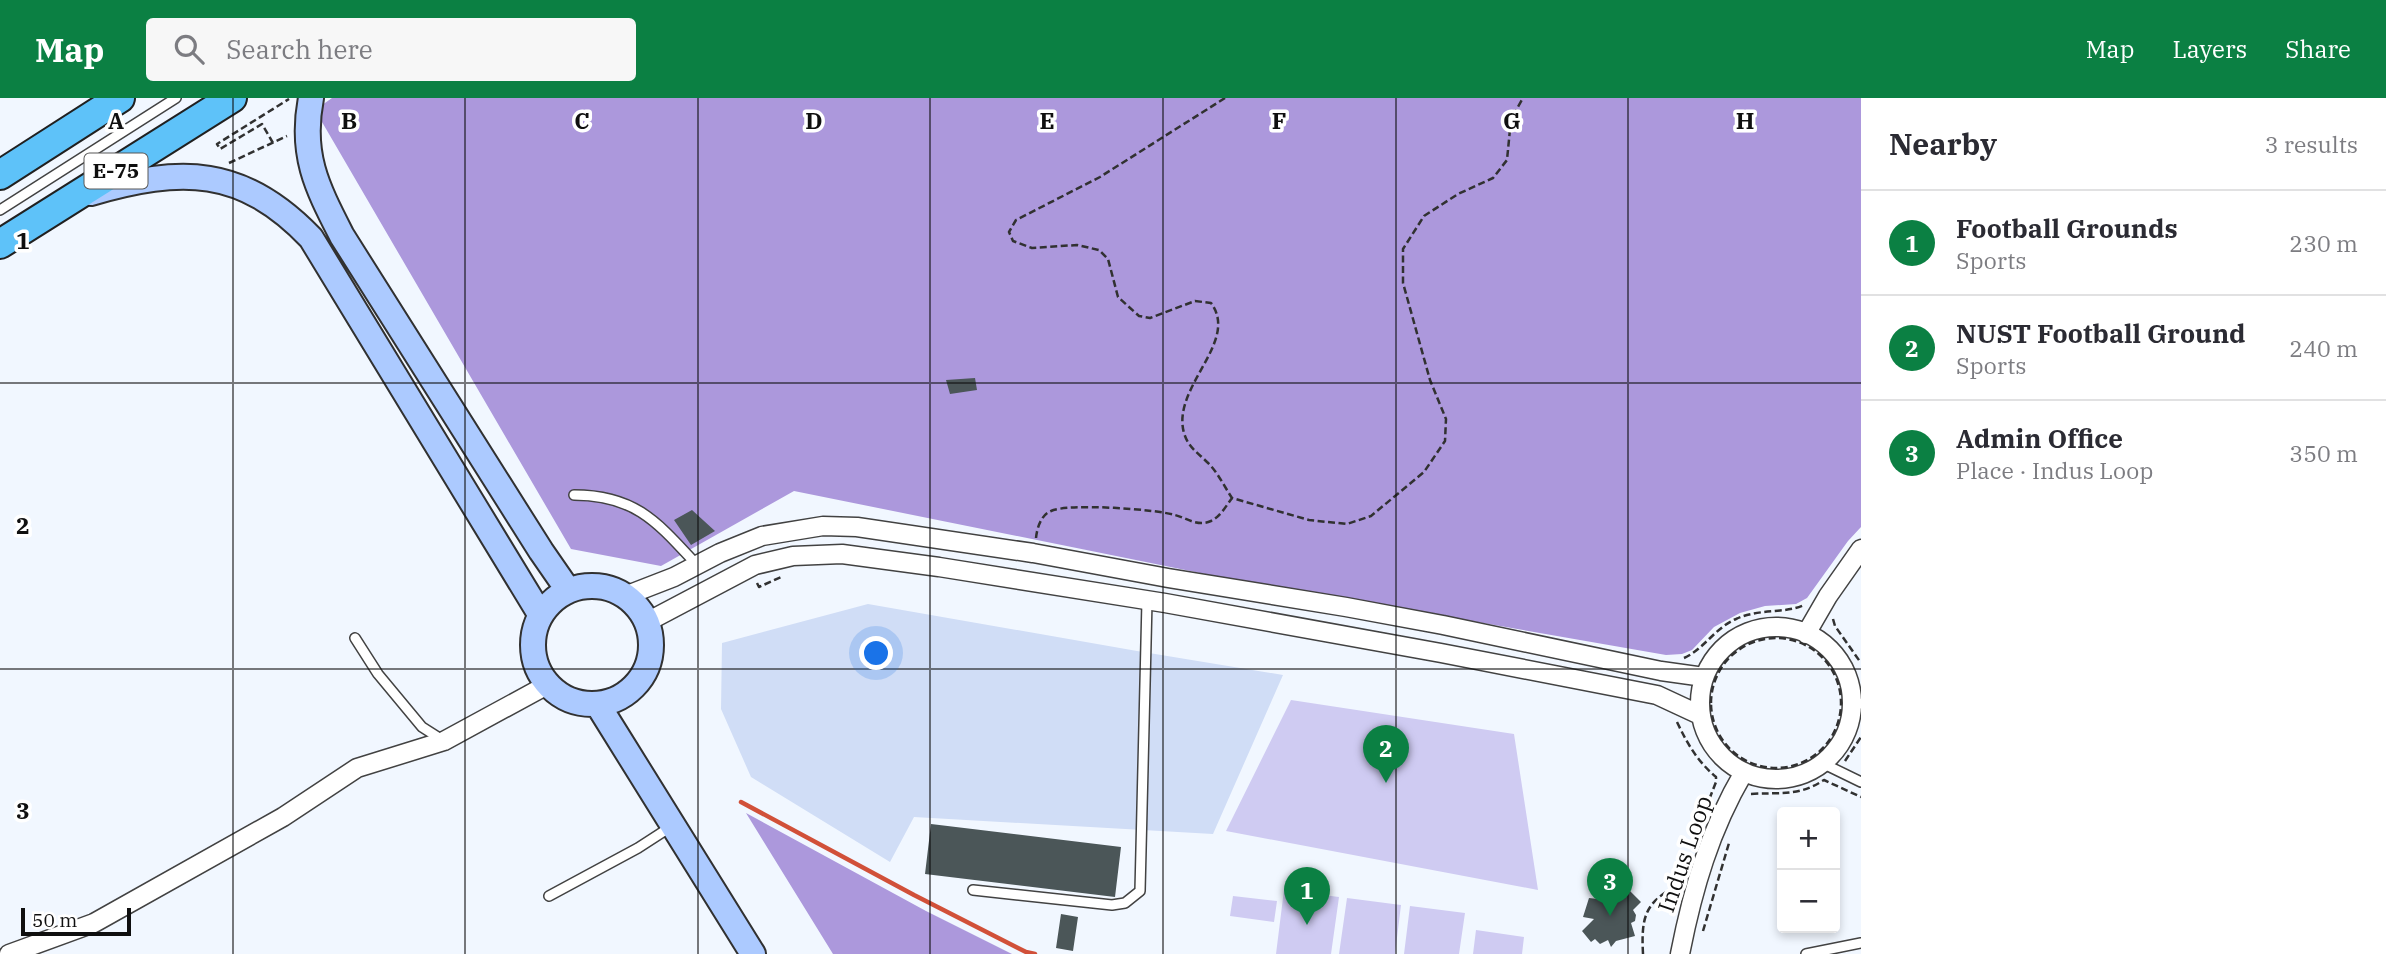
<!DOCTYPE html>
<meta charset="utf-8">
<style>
body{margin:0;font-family:"IBM Plex Serif",serif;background:#f7f7f7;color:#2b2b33}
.controls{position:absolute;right:21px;bottom:21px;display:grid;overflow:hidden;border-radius:7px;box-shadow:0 4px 10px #0003}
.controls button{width:63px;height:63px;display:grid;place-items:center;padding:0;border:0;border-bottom:2px solid #e1e1e2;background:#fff;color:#2b2b33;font:35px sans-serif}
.scale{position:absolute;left:21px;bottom:18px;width:110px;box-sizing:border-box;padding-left:7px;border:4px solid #0f0f0f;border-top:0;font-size:19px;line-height:24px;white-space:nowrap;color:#0f0f0f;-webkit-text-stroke:5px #fff;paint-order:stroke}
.you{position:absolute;left:877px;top:556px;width:24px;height:24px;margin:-18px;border:5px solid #fff;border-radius:50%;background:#1a73e8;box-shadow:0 0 0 10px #1a73e833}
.badge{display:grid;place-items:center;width:46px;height:46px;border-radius:50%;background:#0b8043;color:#fff;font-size:23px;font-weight:700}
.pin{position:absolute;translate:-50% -58px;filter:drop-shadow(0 2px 4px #0008)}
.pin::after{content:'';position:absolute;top:37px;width:24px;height:21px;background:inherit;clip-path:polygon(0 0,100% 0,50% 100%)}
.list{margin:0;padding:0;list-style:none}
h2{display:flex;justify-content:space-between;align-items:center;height:91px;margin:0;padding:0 28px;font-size:30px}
h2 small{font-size:23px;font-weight:400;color:#7c7c81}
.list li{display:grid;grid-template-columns:46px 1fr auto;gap:21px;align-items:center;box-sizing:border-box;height:105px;padding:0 28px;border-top:2px solid #e1e1e2}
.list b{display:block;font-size:26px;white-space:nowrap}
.list p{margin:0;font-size:23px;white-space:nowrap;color:#7c7c81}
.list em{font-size:23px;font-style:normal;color:#7c7c81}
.icon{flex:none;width:38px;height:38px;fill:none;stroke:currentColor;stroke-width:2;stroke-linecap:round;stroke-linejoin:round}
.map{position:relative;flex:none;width:1861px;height:856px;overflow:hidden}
header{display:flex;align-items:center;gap:42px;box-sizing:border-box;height:98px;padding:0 35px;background:#0b8043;color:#fff}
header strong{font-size:33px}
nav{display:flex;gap:38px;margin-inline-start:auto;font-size:24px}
.search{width:490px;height:63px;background:#f7f7f7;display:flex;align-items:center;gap:18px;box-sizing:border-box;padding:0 24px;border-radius:7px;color:#7c7c81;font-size:26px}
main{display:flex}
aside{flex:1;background:#fff}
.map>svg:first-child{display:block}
</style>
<header>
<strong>Map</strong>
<div class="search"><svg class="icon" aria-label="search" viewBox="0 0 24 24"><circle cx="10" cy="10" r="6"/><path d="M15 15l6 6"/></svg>Search here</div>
<nav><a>Map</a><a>Layers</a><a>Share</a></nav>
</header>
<main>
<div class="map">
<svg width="1861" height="856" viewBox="0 0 1861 856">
<rect width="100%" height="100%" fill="#f1f7ff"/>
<!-- farmland -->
<path fill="#d0ddf6" d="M868,506L1137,553L1283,577L1213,736L914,719L890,764L751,679L721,611L722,545Z"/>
<!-- forest -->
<path fill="#ac98dc" d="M332,0H1861V429L1848,443L1807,500L1796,506L1765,508L1740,515L1714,529L1692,552L1682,556L1666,557L1215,478L794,393L661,468L571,451L315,12Z
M746,715L926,813L1012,856H833Z"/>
<!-- pitch -->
<path fill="#cfcbf2" d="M1291,602L1514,636L1538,792L1226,733Z
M1284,792L1339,799L1331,856H1276Z
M1233,798L1277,803L1274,824L1230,818Z
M1347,800L1401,807L1395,856H1339Z
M1410,808L1465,815L1459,856H1404Z
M1476,832L1524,839L1522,856H1473Z"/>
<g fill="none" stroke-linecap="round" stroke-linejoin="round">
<!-- stream -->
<path stroke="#d15039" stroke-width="4.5" d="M741,704L914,797L1026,854L1035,856"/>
</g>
<!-- building -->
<path fill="#4b5658" d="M975,280L977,292L950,296L946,282Z
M692,412L715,433L691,447L674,422Z
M931,726L1121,749L1115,799L925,776Z
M1608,787L1609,791L1616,789L1620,796L1627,790L1641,804L1633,812L1636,817L1635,823L1631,825L1635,838L1616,843L1611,849L1608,842L1600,846L1595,841L1591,844L1582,833L1594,821L1583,819L1589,800L1598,801L1596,791Z
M1061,816L1078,819L1073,853L1056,850Z"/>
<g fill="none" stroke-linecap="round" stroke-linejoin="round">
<!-- service casing -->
<g stroke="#424242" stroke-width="12">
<path id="service" d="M0,112L176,0
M574,397C636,397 658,425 697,467
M355,540L378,576L422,629L444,643
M1852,602L1861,606
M1822,665L1861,684
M973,792L1112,807L1125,805L1140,793L1147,503
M549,798L638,750L672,728
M1806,856L1861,845"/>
</g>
<!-- minor casing -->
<g stroke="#424242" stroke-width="21">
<path id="minor" d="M625,498L674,479L720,455L762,438L823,428L857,429L1033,455L1168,480L1346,509L1443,527L1661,573L1704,579
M647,524L755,467L793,458L842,456L939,469L1165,505L1441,555L1657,597L1700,617
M1700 605a76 76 0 1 1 152 0a76 76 0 1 1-152 0Z
M1806,536L1828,498L1861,451
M9,856L94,825L283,719L357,670L444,643L547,587
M1680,856C1693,790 1710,732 1744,674"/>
</g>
<!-- secondary casing -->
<g stroke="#313131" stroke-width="28">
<path id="secondary" d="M311,0C300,57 317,89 342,138L541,453L568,492
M91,95C181,69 242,68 311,140L540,516
M533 547a59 59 0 1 1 118 0a59 59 0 1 1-118 0Z
M598,607L753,856"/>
</g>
<!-- trunk casing -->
<g stroke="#202020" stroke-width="32">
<path id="trunk" d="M0,77L120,0
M0,146L232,0"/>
</g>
<!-- path -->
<path stroke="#313131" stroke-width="2.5" stroke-dasharray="7 3.5" stroke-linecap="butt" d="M1225,0L1100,79L1016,122L1009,134L1013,143L1032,150L1077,147L1099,152L1108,161L1118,199L1139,218L1150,220L1195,203L1211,205C1240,244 1171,289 1184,335C1188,349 1198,355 1207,364C1217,373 1224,388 1232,400L1309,422L1347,426L1371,418L1424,374L1445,343L1446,321L1430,282L1403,185V151L1424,118L1458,96L1493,80L1507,62L1511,21L1523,0
M273,45L262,26L220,51L217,46L289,1
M229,65L287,38
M1036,440C1037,430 1041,417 1051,413C1068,405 1155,411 1175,417C1187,420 1197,429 1211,423C1220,419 1226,408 1232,400
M757,485L759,489L781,479
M1833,521L1835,528L1861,565
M1711 605a65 65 0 1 1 130 0a65 65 0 1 1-130 0Z
M1684,560C1704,551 1715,530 1736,521C1760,510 1785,516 1804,507
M1677,624C1687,645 1697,663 1716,679V684L1698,730
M1833,655L1840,659
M1845,663L1861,639
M1751,696C1779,694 1798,699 1824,682L1861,699
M1703,833L1729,745
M1643,856C1641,818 1645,803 1681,786"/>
<!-- service -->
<use href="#service" stroke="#fff" stroke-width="9"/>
<!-- minor -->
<use href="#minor" stroke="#fff" stroke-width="18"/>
<!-- secondary -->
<use href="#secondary" stroke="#accaff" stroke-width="24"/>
<!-- trunk -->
<use href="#trunk" stroke="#5ec2f9" stroke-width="28"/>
</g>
<!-- grid -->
<path fill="none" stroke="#0f0f0f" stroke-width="2" stroke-opacity="0.55" d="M233,0V856M465,0V856M698,0V856M930,0V856M1163,0V856M1396,0V856M1628,0V856M0,285H1861M0,571H1861"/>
<g text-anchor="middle" stroke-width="7" stroke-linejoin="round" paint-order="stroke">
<!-- shield labels -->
<rect fill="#fff" stroke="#575757" stroke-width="2" x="84.5" y="55.5" width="63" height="35" rx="5"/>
<g font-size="21" font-weight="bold" fill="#0f0f0f">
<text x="116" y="80">E-75</text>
</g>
<!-- street labels -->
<g font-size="23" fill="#0f0f0f" stroke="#fff">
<text transform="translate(1685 756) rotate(-71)" y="8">Indus Loop</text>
</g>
</g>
<g font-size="23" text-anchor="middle" font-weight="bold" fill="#0f0f0f" stroke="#fff" stroke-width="7" stroke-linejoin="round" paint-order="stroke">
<text x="116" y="31">A</text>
<text x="349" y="31">B</text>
<text x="582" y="31">C</text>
<text x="814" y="31">D</text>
<text x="1047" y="31">E</text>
<text x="1279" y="31">F</text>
<text x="1512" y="31">G</text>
<text x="1745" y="31">H</text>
<text x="23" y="151">1</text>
<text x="23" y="436">2</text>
<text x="23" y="721">3</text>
</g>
</svg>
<div class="controls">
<button>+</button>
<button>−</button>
</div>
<div class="scale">50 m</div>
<div class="you"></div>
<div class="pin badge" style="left:1307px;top:827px">1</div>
<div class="pin badge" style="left:1386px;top:685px">2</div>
<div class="pin badge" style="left:1610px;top:818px">3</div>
</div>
<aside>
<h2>Nearby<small>3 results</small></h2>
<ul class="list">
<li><span class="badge">1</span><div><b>Football Grounds</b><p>Sports</p></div><em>230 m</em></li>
<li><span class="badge">2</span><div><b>NUST Football Ground</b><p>Sports</p></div><em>240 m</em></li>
<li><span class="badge">3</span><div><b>Admin Office</b><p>Place · Indus Loop</p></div><em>350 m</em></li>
</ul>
</aside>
</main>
